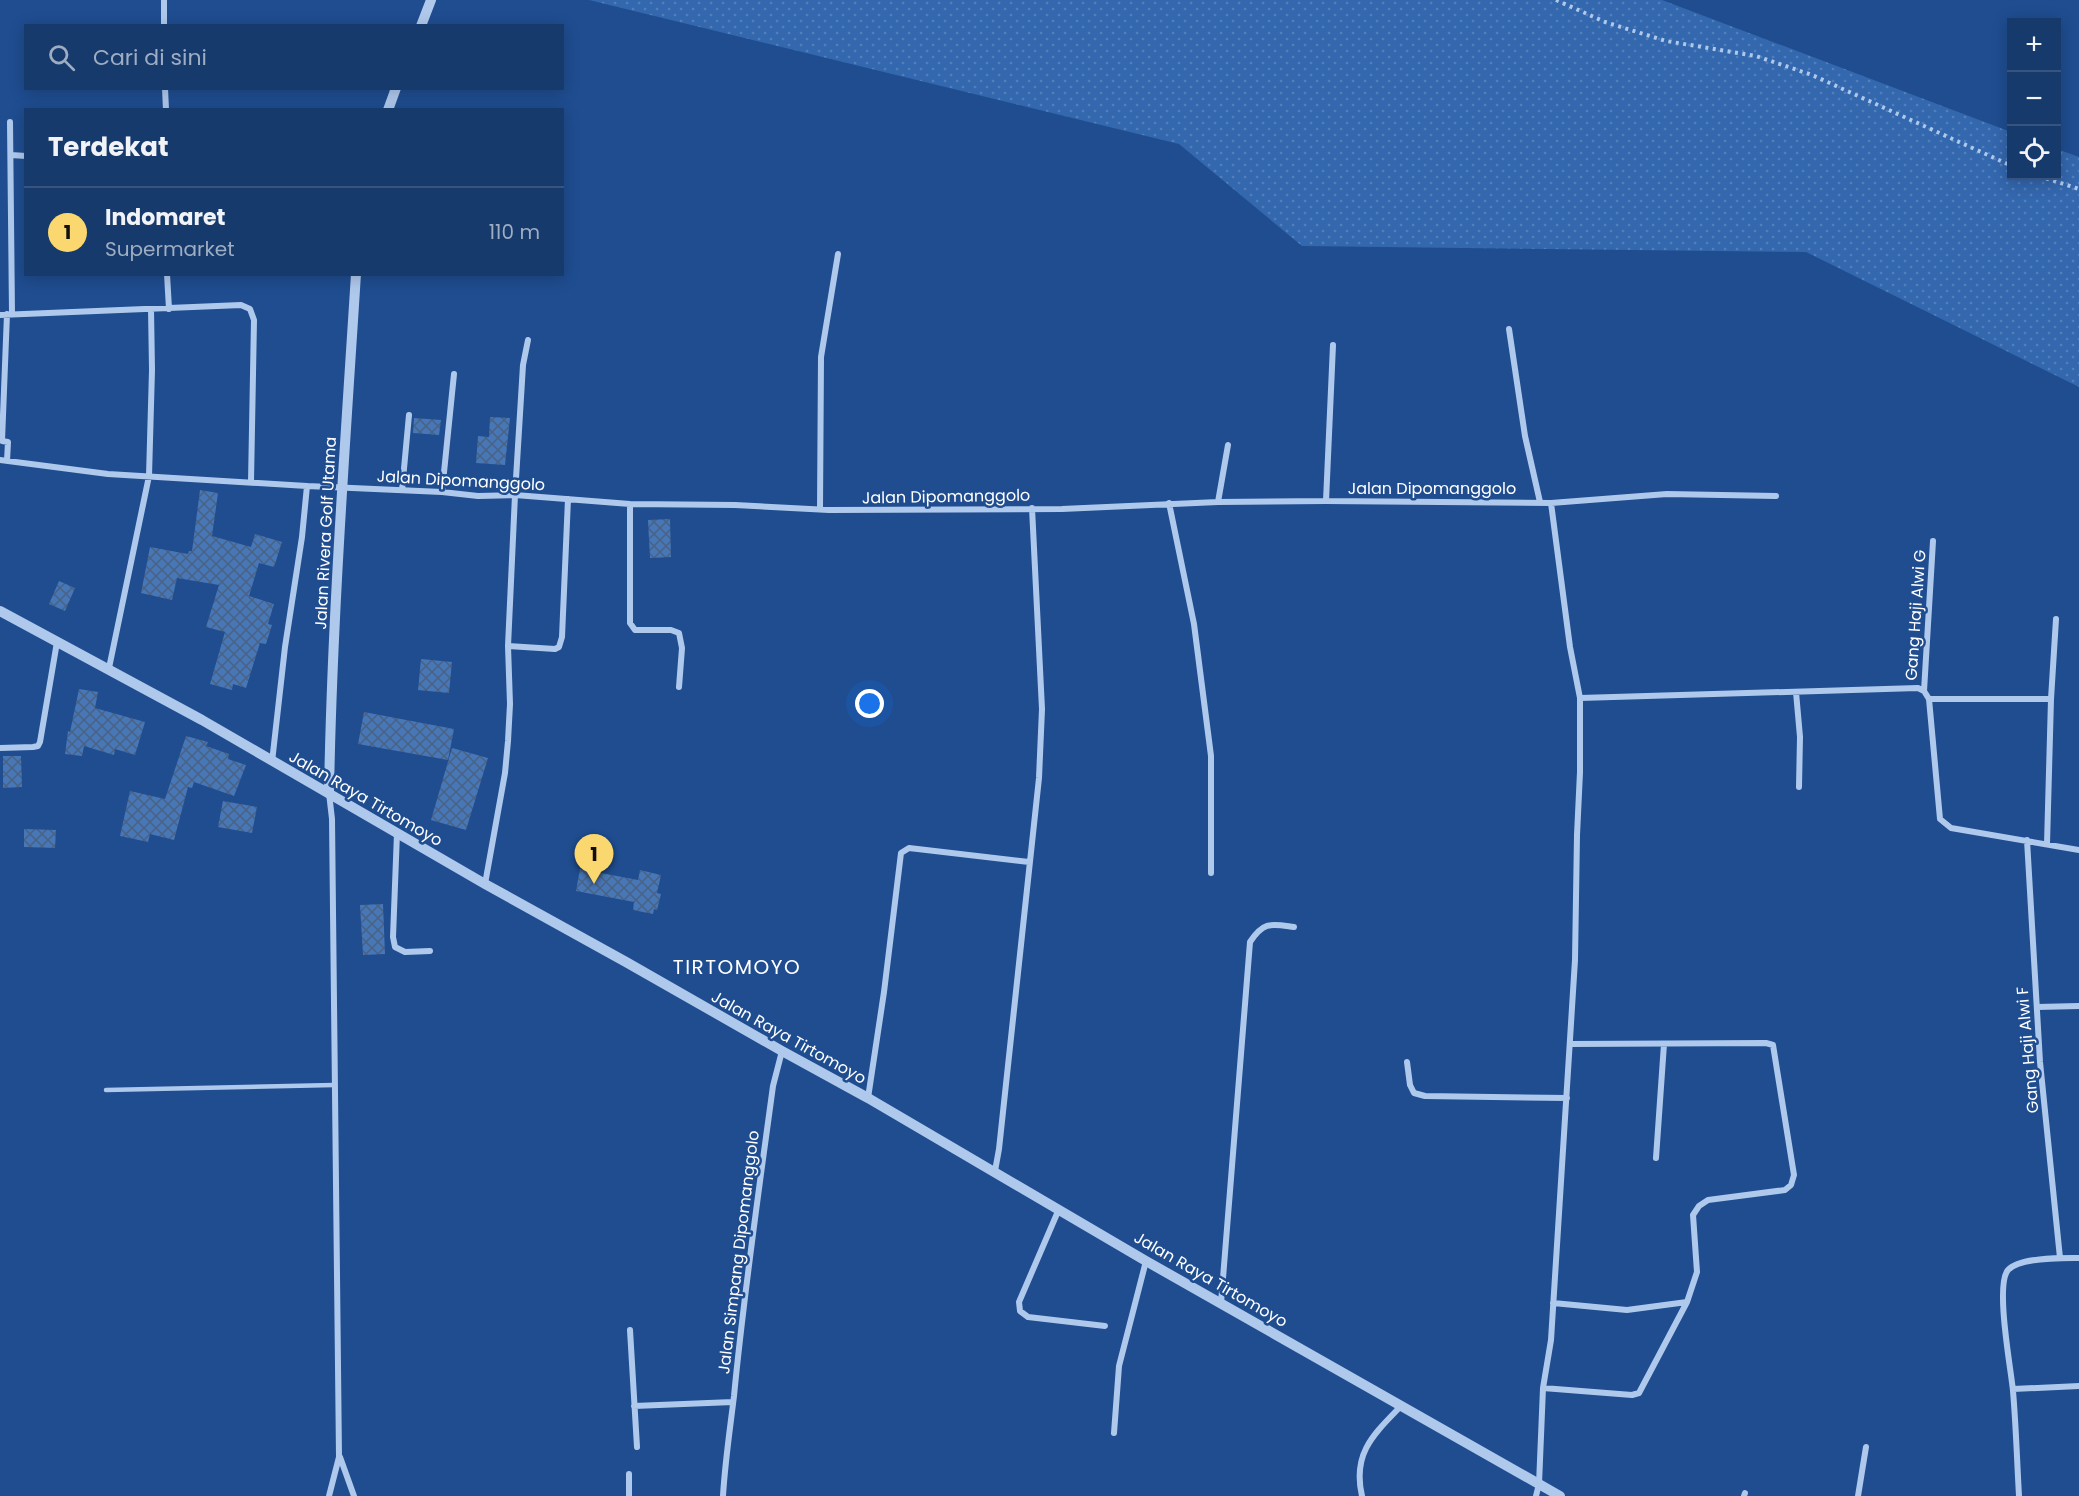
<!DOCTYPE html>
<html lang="id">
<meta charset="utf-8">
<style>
body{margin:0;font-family:Poppins,sans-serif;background:#204172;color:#f1f3f6}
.controls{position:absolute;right:18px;top:18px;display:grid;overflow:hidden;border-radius:0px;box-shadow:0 3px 15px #0003}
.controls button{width:54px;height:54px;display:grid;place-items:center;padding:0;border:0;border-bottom:2px solid #36547f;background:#173a6c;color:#f1f3f6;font:30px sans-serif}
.you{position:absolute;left:870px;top:704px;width:21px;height:21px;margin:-15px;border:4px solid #fff;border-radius:50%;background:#1a73e8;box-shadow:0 0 0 9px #1a73e833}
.badge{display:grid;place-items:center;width:39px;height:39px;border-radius:50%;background:#fbd76f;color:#111;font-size:20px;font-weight:700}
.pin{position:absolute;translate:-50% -50px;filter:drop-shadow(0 2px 3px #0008)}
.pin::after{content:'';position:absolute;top:32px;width:21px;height:18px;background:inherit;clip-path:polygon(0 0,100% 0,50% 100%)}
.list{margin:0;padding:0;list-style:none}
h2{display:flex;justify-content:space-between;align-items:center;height:78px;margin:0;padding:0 24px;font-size:26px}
h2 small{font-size:20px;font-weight:400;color:#9eadc2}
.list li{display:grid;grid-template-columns:39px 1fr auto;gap:18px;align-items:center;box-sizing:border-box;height:90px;padding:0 24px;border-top:2px solid #36547f}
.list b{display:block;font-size:22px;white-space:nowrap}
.list p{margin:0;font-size:20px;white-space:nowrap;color:#9eadc2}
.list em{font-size:20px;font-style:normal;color:#9eadc2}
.icon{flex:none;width:33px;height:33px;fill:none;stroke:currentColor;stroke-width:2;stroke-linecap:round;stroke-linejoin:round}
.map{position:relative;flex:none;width:2079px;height:1496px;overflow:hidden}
.search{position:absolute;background:#173a6c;box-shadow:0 3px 15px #0003;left:24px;top:24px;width:540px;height:66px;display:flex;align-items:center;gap:15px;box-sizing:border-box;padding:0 21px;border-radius:0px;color:#9eadc2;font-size:22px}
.panel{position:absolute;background:#173a6c;box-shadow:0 3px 15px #0003;left:24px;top:108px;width:540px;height:168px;border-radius:0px}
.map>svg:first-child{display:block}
</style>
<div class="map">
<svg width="2079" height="1496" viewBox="0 0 2079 1496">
<defs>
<pattern id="grass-dots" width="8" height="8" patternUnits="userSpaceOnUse" patternTransform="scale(1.5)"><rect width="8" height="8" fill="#3367ae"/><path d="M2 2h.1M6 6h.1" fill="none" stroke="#527eba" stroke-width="1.8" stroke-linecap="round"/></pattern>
<pattern id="building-cross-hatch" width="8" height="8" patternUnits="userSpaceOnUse" patternTransform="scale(1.5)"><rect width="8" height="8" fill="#4877b8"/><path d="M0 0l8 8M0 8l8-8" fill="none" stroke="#4a6282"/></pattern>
</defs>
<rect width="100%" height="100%" fill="#1f4d90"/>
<!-- grass -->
<path fill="url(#grass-dots)" d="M589,0H1662L2011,132L2012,176H2056L2057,149L2079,157V387L1806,252L1302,246L1179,144Z"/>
<!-- building -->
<path fill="url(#building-cross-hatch)" d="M490,417L510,418L505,465L476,463L478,436L489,437Z
M414,418L441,420L439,435L413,433Z
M200,490L218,493L212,536L251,547L255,534L282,542L274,567L259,563L249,596L274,604L268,624L272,625L266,644L260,643L246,688L233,684L232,690L210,684L225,632L206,627L219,585L177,578L172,600L141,593L150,547L188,554L189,551H192Z
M670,519L671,557L650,558L648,520Z
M59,581L75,588L65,611L49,604Z
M421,659L452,662L449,693L418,690Z
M79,689L98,692L95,708L145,722L135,755L115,749L114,755L84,746L82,756L65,754L68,731L70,732Z
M364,712L454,729L448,760L358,744Z
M186,736L208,742L206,746L229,754L228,759L246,765L234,796L194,782L192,788L188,787L174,840L150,834L148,842L120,836L130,791L165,799Z
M452,748L488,758L466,830L431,820Z
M3,756H21L22,787L3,788Z
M223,801L257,807L252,833L218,827Z
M24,829L56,830L55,848L24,847Z
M580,869L638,880L640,870L661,875L657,893L661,894L657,910L654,909L653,914L633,910L634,902L576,891Z
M383,904L385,954L363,955L360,905Z"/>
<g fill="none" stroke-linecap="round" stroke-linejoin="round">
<!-- path -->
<path stroke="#afc9ed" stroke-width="4" stroke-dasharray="3 4.5" stroke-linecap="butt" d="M1556,0L1605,22L1666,41L1756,56L1812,75L2012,166
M2039,176L2079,189"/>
<!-- service -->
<path stroke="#afc9ed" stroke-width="4.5" d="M106,1090L334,1085"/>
<!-- minor -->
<path stroke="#afc9ed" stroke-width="6" d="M164,0V26
M165,88L166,110
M10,122L12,314
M11,155L26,156
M167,274L169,309
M7,314L2,441L8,442L7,461
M0,315L241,305L250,309L254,320L251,482
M1509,329L1525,436L1540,502
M0,460L108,474L307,486L442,492L478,496L515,495L630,504L735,505L829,510L1062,509L1218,502L1326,501L1551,503L1667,494L1776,496
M402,490L409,415
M442,492L454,374
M1326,501L1333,345
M1218,502L1228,445
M1169,503L1194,624L1211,756V873
M630,504V623L635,630H671L679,633L682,648L679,687
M820,509L821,357L838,254
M508,646L555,649L559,647L562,637L568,499
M109,668L149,476L152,370L151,309
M1924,691L1933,541
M1796,692L1800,737L1799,787
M1580,698L1918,688L1924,691L1929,699L1940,819L1951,828L2079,850
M1929,699H2051
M0,748L33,747L38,746L40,742L57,642
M272,762L285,647L302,537L307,486
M397,833L393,937L395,947L405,952L430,951
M2027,840L2040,1062L2060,1258
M2047,844L2051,699L2056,619
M485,884L505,773L508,741L510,704L508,646L515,495L523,365L528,340
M2037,1007L2079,1006
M1407,1062L1410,1085L1414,1093L1425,1096L1567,1098
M868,1098L884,992L901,853L909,848L1029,862
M1656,1158L1664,1044
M995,1171L999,1149L1039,778L1042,709L1032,508
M1059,1209L1019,1302L1020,1311L1028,1317L1105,1326
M1221,1303L1250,942C1264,921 1271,924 1294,927
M1553,1303L1627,1310L1687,1302L1697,1272L1693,1215L1699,1206L1708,1200L1785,1190L1791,1185L1794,1175L1773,1045L1766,1043L1570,1044
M630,1330L637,1447
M1543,1388L1632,1395L1639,1393L1687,1302
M2013,1389L2079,1386
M634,1406L733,1402
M1114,1433L1119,1366L1146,1261
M340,1457L354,1496
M629,1474V1496
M329,1496L339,1457L332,819L329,793
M723,1496C725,1462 730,1429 734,1396C744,1292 759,1189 773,1086L782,1051
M1362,1496C1352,1453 1374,1434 1401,1406
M1536,1496L1539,1484L1543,1388L1551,1340L1575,960L1577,835L1580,772V698L1570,647L1551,503
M1744,1496L1745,1493
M1858,1496L1866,1447
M2019,1496C2017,1461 2016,1426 2013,1391C2011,1369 1995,1285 2008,1270C2020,1257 2063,1258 2079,1258"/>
<!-- tertiary -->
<path stroke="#afc9ed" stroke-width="10" d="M421,26L431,0
M388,110L396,88
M0,611L202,720L485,884L626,962L782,1051L868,1098L1146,1261L1560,1496
M329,793C332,620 345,447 356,274"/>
</g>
<g text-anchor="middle" stroke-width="5" stroke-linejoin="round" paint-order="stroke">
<!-- street labels -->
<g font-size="16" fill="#fff" stroke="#1f4d90">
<text transform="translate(461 480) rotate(3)" y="6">Jalan Dipomanggolo</text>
<text x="1432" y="494">Jalan Dipomanggolo</text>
<text transform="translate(946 496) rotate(-1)" y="6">Jalan Dipomanggolo</text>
<text transform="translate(325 533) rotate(-87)" y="6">Jalan Rivera Golf Utama</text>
<text transform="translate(1915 615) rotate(-86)" y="6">Gang Haji Alwi G</text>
<text transform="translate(366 798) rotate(30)" y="6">Jalan Raya Tirtomoyo</text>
<text transform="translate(789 1037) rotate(29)" y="6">Jalan Raya Tirtomoyo</text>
<text transform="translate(2027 1050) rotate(-95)" y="6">Gang Haji Alwi F</text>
<text transform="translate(738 1252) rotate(-83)" y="6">Jalan Simpang Dipomanggolo</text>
<text transform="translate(1211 1279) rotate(30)" y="6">Jalan Raya Tirtomoyo</text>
</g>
<!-- quarter labels -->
<g font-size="20" letter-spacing="1.5" fill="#fff" stroke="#1f4d90">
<text x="737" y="974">TIRTOMOYO</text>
</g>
</g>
</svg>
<div class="controls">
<button>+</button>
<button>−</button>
<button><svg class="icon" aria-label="locate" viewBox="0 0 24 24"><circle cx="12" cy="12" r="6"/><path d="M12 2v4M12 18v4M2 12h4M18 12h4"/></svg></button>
</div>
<div class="you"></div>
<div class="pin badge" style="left:594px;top:884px">1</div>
<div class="search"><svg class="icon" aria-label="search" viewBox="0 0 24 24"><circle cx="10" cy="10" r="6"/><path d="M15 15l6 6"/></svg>Cari di sini</div>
<section class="panel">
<h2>Terdekat<small></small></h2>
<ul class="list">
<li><span class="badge">1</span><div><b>Indomaret</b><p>Supermarket</p></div><em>110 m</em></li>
</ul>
</section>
</div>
